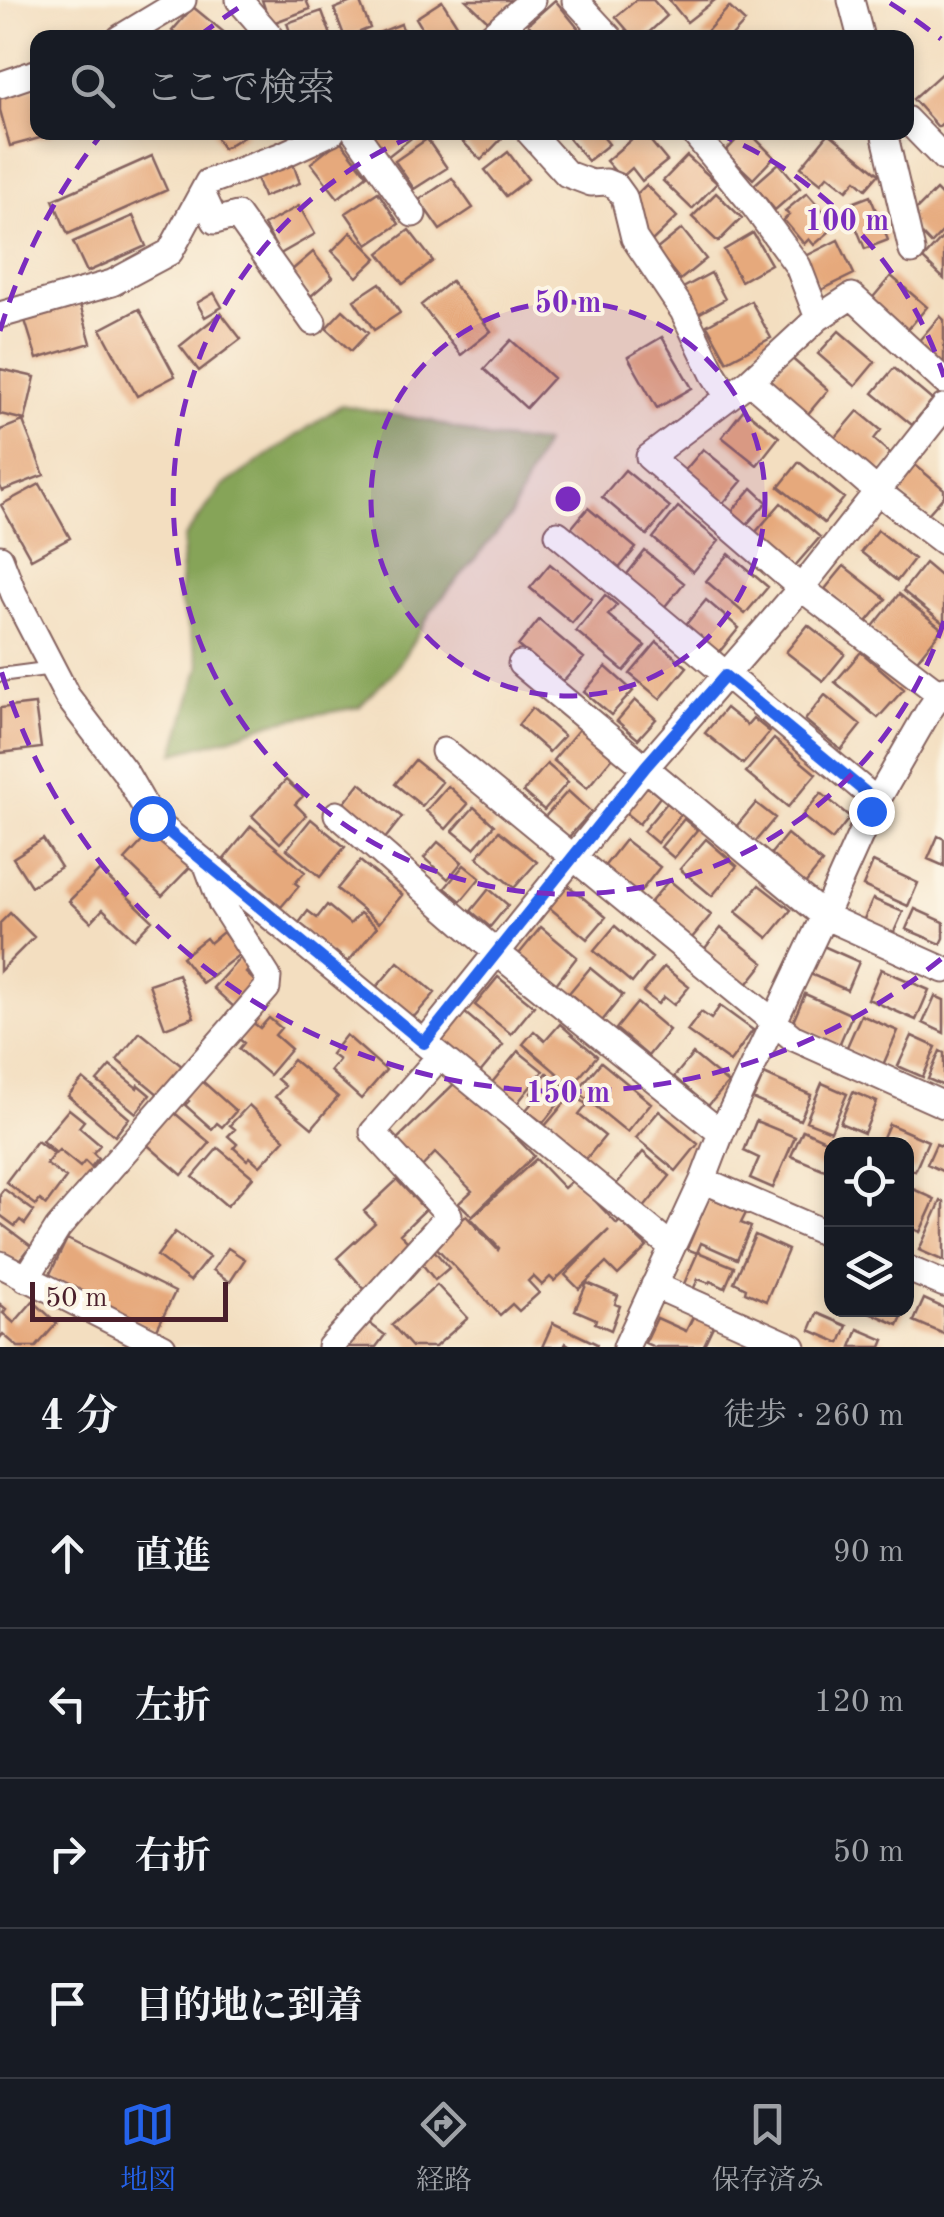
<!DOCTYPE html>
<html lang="ja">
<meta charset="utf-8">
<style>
body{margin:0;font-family:"Old Standard TT","Noto Serif JP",serif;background:#20242c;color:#f1f3f6}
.controls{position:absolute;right:30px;bottom:30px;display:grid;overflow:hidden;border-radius:20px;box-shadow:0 5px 15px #0003}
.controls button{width:90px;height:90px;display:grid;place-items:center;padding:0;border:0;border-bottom:2px solid #363941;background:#171b24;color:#f1f3f6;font:50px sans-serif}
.scale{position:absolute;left:30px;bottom:25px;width:198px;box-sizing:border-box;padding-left:10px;border:5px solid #4a1f2b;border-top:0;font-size:28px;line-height:35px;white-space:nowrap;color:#4a1f2b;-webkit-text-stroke:8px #fcf5e5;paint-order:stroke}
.stop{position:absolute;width:30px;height:30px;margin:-22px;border:8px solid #2563eb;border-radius:50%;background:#fff}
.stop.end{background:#2563eb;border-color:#fff;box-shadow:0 2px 10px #0008}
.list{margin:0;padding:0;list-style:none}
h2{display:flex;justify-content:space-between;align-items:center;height:130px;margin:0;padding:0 40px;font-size:42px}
h2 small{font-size:32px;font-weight:400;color:#9ea1a6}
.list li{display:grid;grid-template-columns:65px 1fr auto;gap:30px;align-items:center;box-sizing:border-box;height:150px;padding:0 40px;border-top:2px solid #363941}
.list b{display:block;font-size:38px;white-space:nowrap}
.list em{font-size:32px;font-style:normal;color:#9ea1a6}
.icon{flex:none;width:55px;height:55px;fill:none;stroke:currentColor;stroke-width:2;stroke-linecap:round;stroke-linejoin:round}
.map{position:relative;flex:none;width:944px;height:1347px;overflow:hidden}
.search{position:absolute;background:#171b24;box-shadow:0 5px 15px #0003;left:30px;right:30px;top:30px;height:110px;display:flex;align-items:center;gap:25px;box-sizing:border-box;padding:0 35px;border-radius:20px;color:#9ea1a6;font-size:38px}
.sheet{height:730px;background:#171b24}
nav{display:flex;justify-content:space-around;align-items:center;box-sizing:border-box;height:140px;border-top:2px solid #363941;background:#171b24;font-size:28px;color:#9ea1a6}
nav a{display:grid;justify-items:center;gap:5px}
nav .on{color:#2563eb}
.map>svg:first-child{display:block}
</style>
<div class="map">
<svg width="944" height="1347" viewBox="0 0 944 1347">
<rect width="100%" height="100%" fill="#fcf5e5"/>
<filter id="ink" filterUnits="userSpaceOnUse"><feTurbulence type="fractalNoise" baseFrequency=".01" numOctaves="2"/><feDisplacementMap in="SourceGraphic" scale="20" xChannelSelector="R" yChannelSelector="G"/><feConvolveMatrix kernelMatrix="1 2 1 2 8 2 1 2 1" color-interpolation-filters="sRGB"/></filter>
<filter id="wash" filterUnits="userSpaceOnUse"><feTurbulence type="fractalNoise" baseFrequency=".0048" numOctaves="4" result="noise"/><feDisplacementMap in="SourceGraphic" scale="40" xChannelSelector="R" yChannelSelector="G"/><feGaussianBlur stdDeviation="2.25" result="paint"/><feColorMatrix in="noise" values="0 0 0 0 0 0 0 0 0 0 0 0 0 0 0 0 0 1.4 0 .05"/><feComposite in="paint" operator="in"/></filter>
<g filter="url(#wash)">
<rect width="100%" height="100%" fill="#f3dec0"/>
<!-- forest -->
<path fill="#86a458" stroke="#686242" stroke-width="2.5" d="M341,405L431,421L487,438L544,443L510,517L433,609L396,669L359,707L273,722L226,739L174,753L200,665L179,598L184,538L222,487Z"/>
<g id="blocks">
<!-- building -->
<path fill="#e6a97b" d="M262,0H306L310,9L270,24Z
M356,0H359L370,28L345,38L334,9Z
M466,0H515L491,24Z
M555,0L586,38H540L528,24Z
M636,0H653L667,16L643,38H634L616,17Z
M669,0H715L687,22Z
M442,1L464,36L461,38H428L416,18Z
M193,7L226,34L223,38H179L172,31Z
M729,7L745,22L730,38H701Z
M322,11L332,38H292L287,23Z
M401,24L406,38H368V37Z
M944,71V122L938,127L913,99Z
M38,86V132L55,134L10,146L0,110V97Z
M213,132H250L223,149Z
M368,132H419L387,157Z
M467,132H508L481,160L460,139Z
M571,132H599L609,144L588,161L567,136Z
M640,132H643L667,161L642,181L632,168L621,178L606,161Z
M744,132H749L774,157L753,179L725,152Z
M829,133L879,174L866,189L856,180L847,190L828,175L821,183L801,167Z
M427,139L447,168L414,189L395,161Z
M340,140L367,175L338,198L311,163Z
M508,152L528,179L506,196L485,170Z
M290,155L300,183L263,197L253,169Z
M152,156L167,190L68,234L53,200Z
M687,156L717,183L692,209L663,181Z
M779,163L800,188L775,210L754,185Z
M452,178L473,208L440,230L419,200Z
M646,185L677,217L652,241L638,228L631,200Z
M936,190L944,198V230L931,244L907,219Z
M378,192L399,224L368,245L346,213Z
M716,193L742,218L718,242L692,217Z
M807,193L836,226L814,245L809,239L804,244L784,220L789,215L785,211Z
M870,196L888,240L865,249L847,205Z
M299,206L315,234L280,254L264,225Z
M133,216L146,246L87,272L73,242Z
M682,229L706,259L680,280L656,250Z
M409,230L433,261L403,284L379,253Z
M351,232L377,258L357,277L332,251Z
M753,233L771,264L741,281L724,250Z
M944,236V279L923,259Z
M838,240L854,274L821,290L804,257Z
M313,252L333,277L311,296L291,271Z
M711,273L725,299L698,314L683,288Z
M891,276L927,307L905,333L869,302Z
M451,281L491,331L461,355L421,305Z
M380,283L400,313L374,330L354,300Z
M214,293L222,307L205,317L197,303Z
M79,301L91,343L37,359L24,317Z
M751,301L771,338L727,361L707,325Z
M139,309L175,376L137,396L101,329Z
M343,310L368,333L351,351L326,328Z
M221,313L241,339L199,371L180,346Z
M940,316L944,320V366L917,343Z
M839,331L875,362L855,386L818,354Z
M662,337L692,388L657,408L628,357Z
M511,340L553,378L526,408L484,369Z
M789,356L828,390L807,415L768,382Z
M894,368L932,400L912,425L873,393Z
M0,369L35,377L25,420L0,414Z
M744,409L779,437L757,465L722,437Z
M858,411L881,430L874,439L893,456L876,476L830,444Z
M23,421L44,475L2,491L0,486V430Z
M703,449L742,481L720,507L681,475Z
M799,462L844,498L824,523L779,487Z
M914,464L944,489V496L927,515L894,487Z
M625,470L670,507L647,535L602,497Z
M40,484L70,538L31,559L1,505Z
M752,488L767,502L747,524L732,511Z
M781,503L820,537L794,567L755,533Z
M678,507L719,541L693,572L653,538Z
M588,508L636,548L616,572L568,532Z
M878,530L914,559L897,581L861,552Z
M645,551L684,583L662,610L624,578Z
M729,554L768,587L745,614L706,581Z
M925,563L944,579V624L903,591Z
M550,564L592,599L572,623L530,588Z
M844,566L886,599L866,623L825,589Z
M899,594L942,629L914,664L871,629Z
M605,595L617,605L608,615L645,646L624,671L576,631Z
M706,600L739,628L716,656L683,628Z
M539,620L584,658L562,683L518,646Z
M808,625L845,654L823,681L786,652Z
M657,642L687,667L660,699L630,674Z
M861,652L904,689L878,718L835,682Z
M606,667L633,691L611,715L584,692Z
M825,695L861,725L841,750L805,720Z
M635,700L656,719L638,739L617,721Z
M35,704L41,748L0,753V708Z
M532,708L564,736L549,752L518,725Z
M726,708L747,725L753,718L770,732L743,764L705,733Z
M580,728L613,757L587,788L553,760Z
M774,739L816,774L788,807L746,772Z
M415,760L442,782L422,806L395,784Z
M547,764L568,782L544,810L523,792Z
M286,780L303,796L295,804L306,815L280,843L252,816Z
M360,783L402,817L384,840L342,806Z
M644,784L660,797L639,824L623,811Z
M448,786L468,804L446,829L426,811Z
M568,791L591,812L567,839L544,818Z
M821,793L850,817L832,840L802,816Z
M667,803L681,814L657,843L643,831Z
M756,803L775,818L754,843L735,828Z
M474,807L494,825L474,848L453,831Z
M311,819L345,847L320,877L287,849Z
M684,819L697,830L674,858L661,847Z
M251,826L305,872L295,883L299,886L281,907L224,859Z
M152,831L190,867L162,896L125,860Z
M499,831L537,862L514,888L477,857Z
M787,834L822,863L804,885L769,856Z
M938,836L944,839V866L928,859Z
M43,839L61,867L31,886L13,858Z
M706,839L737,866L712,896L680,869Z
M625,840L660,867L637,896L603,868Z
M438,842L462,862L448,879L424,858Z
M360,861L402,895L379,923L337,889Z
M873,862L918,883L908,906L863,886Z
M464,865L480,878L461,901L445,888Z
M100,870L152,920L134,939L103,909L91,922L69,901Z
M669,880L711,915L691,939L649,904Z
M563,881L606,917L587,939L545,904Z
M759,885L791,910L768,938L736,912Z
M489,889L508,905L490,927L471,911Z
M873,899L903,912L893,934L863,921Z
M327,905L350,924L360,913L377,927L348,962L336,952L332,956L304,932L307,929L299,923L308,911L317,918Z
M915,909L944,922V938L941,944L906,929Z
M10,913L34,937L0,971V923Z
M615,926L652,958L632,983L594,951Z
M541,927L577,957L556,984L519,954Z
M721,928L764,963L745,987L702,952Z
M223,932L240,954L202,983L182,957L206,938L210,943Z
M821,945L859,962L847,990L808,973Z
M240,958L251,967L246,973L258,984L236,1009L213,988Z
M398,962L435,993L412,1019L375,989Z
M664,967L689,987L674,1005L664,997L658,1004L643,992Z
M590,968L623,995L602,1021L569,993Z
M881,969L929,990L916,1020L868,999Z
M178,974L194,1017L165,1028L149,984Z
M498,977L534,1006L511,1034L475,1005Z
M805,994L852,1015L839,1045L792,1024Z
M935,996L944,1000V1033L923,1023Z
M637,1003L669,1030L648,1056L616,1029Z
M720,1006L753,1030L730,1062L687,1031L701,1012L711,1019Z
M464,1012L503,1045L479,1074L439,1041Z
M861,1015L898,1031L883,1065L846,1049Z
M269,1018L281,1028L275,1035L291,1049L269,1075L239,1049L244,1043L238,1038L252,1022L260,1028Z
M560,1024L597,1056L572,1086L523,1044L534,1031L545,1041Z
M140,1032L183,1067L159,1095L117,1060Z
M346,1035L386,1070L361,1099L330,1071L339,1060L331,1054Z
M912,1036L936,1047L923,1077L898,1066Z
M518,1051L543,1071L515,1106L490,1085Z
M940,1051L944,1053V1086L928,1079Z
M693,1054L728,1083L708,1106L674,1077Z
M293,1060L338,1097L312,1128L275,1097L285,1086L277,1079Z
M601,1062L651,1103L627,1132L577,1091Z
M110,1066L137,1088L138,1085L150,1095L136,1113L97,1081Z
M547,1073L569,1090L543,1123L526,1110L536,1098L531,1093Z
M764,1074L811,1095L800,1120L753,1099Z
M83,1079L129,1118L115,1136L68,1096Z
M459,1079L534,1156L472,1216L459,1203L472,1191L435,1153L419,1170L393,1143Z
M201,1080L236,1111L222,1127L217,1123L212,1129L185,1105L189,1101L182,1095Z
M822,1083L847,1094L831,1131L806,1121Z
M853,1092L877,1102L864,1133L840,1123Z
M573,1093L587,1105L579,1115L605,1136L586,1159L544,1127Z
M249,1105L285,1139L260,1166L250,1157L247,1160L234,1148L237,1144L228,1136L235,1129L230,1125Z
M69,1109L84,1121L79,1127L100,1145L93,1153L98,1158L91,1167L85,1161L80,1167L59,1150L56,1153L42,1141Z
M170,1109L210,1143L182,1175L143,1141Z
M659,1111L698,1144L676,1171L636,1138Z
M756,1121L795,1137L773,1188L750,1178L759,1158L744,1151Z
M889,1124L928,1141L915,1171L906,1167V1144H880Z
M803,1130L832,1143V1173L791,1156Z
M37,1141L54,1154L46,1164L66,1178L46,1205L40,1200L36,1205L6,1182Z
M936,1144L944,1147V1172L927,1164Z
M218,1148L253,1177L227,1206L193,1177Z
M643,1152L670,1176L642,1210L614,1187Z
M536,1159L564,1188L574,1179L617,1224L620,1221L647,1247L618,1275L606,1263L579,1289L565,1275L609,1230L554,1281L550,1277L542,1285L533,1276L528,1281L539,1293L519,1311L512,1304L500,1315L434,1245L466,1216L498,1250L499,1248L471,1218Z
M397,1180L425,1210L400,1234L412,1246L365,1290L337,1258L375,1223L364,1211Z
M4,1189L34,1211L25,1224L20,1220L15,1226L0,1215V1194Z
M913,1189L935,1199L920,1232L906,1226V1203Z
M709,1197L746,1213L741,1223L751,1227L737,1259L701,1243L697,1253L687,1249Z
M941,1201L944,1202V1261L919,1250Z
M0,1223L31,1246L17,1264L0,1251Z
M175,1232L209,1257L190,1281L157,1256Z
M755,1235L788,1250L766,1301L745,1292L746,1288L734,1282Z
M67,1239L175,1292L156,1331L48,1278Z
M228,1248L245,1259L230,1282L213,1270Z
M432,1248L449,1268L435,1280L418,1259Z
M698,1252L734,1267L725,1288L710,1281L709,1283L698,1279L693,1290L683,1286Z
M587,1283L618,1296L615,1304L620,1306L611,1330L595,1323L596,1319L575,1310Z
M437,1285L468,1318L435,1347H412L392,1325Z
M924,1299L944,1308V1334L914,1321Z
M33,1301L57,1323L36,1347H18L3,1334L0,1338V1304L6,1309L3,1313L14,1323Z
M865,1310H905L898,1325Z
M696,1311L716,1320L703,1347H654L645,1343L657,1318L686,1331Z
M817,1313L847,1326L840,1343L810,1330Z
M365,1320L385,1335L376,1347H348L346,1345Z
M553,1323L597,1344L596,1347H572L566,1343L564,1347H542Z
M858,1329L884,1340L881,1347H851Z"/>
</g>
</g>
<g filter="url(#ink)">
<use href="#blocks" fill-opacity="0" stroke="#85625f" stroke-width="2.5"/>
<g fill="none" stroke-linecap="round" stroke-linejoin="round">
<!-- lane casing -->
<g stroke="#85625f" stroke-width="16">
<path id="lane" d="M0,675L53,668"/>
</g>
<!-- street casing -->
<g stroke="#85625f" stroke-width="29">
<path id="street" d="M239,0L272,38
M575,0L610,38
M851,0L861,38
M120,38L183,0
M488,38L532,0
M0,85L38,72
M906,119L944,158
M355,132L413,214
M529,132L567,174L591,183L606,182L616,186L624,197L634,238L683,311L713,373L728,397
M693,132L754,206L798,266L818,318
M884,132L912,251
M202,193L215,221L237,215L313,322
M0,315L112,283L170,252L208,182L280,156L332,132
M750,381L877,491L944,542
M558,534L877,801
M0,558L14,594L67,696L125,772L152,819L672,1247
M521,664L824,916L944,970
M940,694L801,588L649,457L750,381L818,318L852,296L944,381
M444,751L792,1037L944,1105
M337,814L496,952L721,1133
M424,1043L646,767L801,588L944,407
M703,1180L832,1236
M0,1264L163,1347
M906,1268L944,1284
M26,1279L58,1228L267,988L268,977L221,903L208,868
M654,1285L793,1347
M330,1347L449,1215L373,1132L440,1056
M626,1347L703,1180L721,1133L824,916L871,811L928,712L944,689"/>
</g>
<!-- lane -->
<use href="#lane" stroke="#fff" stroke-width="12"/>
<!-- street -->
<use href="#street" stroke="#fff" stroke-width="25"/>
</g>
</g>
<g fill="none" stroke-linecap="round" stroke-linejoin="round" filter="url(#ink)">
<!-- route -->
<path stroke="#2563eb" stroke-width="12" d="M152,818L424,1043L646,766L725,676L876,801L871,811"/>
</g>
<!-- distance rings -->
<circle cx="568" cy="499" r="197" fill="#7b2cbf" fill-opacity=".12"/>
<g fill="none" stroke="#7b2cbf" stroke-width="5" stroke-dasharray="18 12">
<circle cx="568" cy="499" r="197"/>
<path d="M944 621A395 395 0 1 1 420 133M716 133A395 395 0 0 1 944 377"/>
<path d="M941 959A592 592 0 0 1 0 667M0 331A592 592 0 0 1 101 135M199 36A592 592 0 0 1 246 3M890 3A592 592 0 0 1 941 39"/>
</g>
<circle cx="568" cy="499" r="15" fill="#7b2cbf" stroke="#fcf5e5" stroke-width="5"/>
<g font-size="30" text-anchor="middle" font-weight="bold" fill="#7b2cbf" stroke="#fcf5e5" stroke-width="8" stroke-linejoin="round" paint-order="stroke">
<text x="847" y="230">100 m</text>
<text x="568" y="312">50 m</text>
<text x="568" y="1102">150 m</text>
</g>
</svg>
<div class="controls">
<button><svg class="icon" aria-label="locate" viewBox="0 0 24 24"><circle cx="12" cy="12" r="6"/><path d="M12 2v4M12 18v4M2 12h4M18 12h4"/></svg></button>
<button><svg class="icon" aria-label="layers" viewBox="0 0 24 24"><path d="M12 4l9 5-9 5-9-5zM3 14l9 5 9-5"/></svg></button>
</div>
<div class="scale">50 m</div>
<div class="stop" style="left:152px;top:818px"></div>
<div class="stop end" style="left:871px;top:811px"></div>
<div class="search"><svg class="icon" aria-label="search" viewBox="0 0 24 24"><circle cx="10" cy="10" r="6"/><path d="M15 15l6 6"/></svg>ここで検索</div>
</div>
<section class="sheet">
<h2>4 分<small>徒歩 · 260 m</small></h2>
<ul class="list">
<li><svg class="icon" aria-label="ahead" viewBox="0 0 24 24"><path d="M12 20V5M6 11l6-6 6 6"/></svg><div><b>直進</b></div><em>90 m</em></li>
<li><svg class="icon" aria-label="left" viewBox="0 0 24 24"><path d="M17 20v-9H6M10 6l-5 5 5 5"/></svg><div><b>左折</b></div><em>120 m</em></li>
<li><svg class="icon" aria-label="right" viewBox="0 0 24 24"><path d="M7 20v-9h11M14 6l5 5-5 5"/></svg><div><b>右折</b></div><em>50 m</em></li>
<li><svg class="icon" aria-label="arrive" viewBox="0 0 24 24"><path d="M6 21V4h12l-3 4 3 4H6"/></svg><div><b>目的地に到着</b></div></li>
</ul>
</section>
<nav>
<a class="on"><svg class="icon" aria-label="map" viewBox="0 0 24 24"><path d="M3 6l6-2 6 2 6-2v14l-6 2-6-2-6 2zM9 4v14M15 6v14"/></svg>地図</a>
<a><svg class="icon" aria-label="directions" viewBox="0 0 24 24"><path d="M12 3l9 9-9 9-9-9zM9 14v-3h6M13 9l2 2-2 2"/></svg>経路</a>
<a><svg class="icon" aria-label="saved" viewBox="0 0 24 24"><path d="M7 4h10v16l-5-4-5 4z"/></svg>保存済み</a>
</nav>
